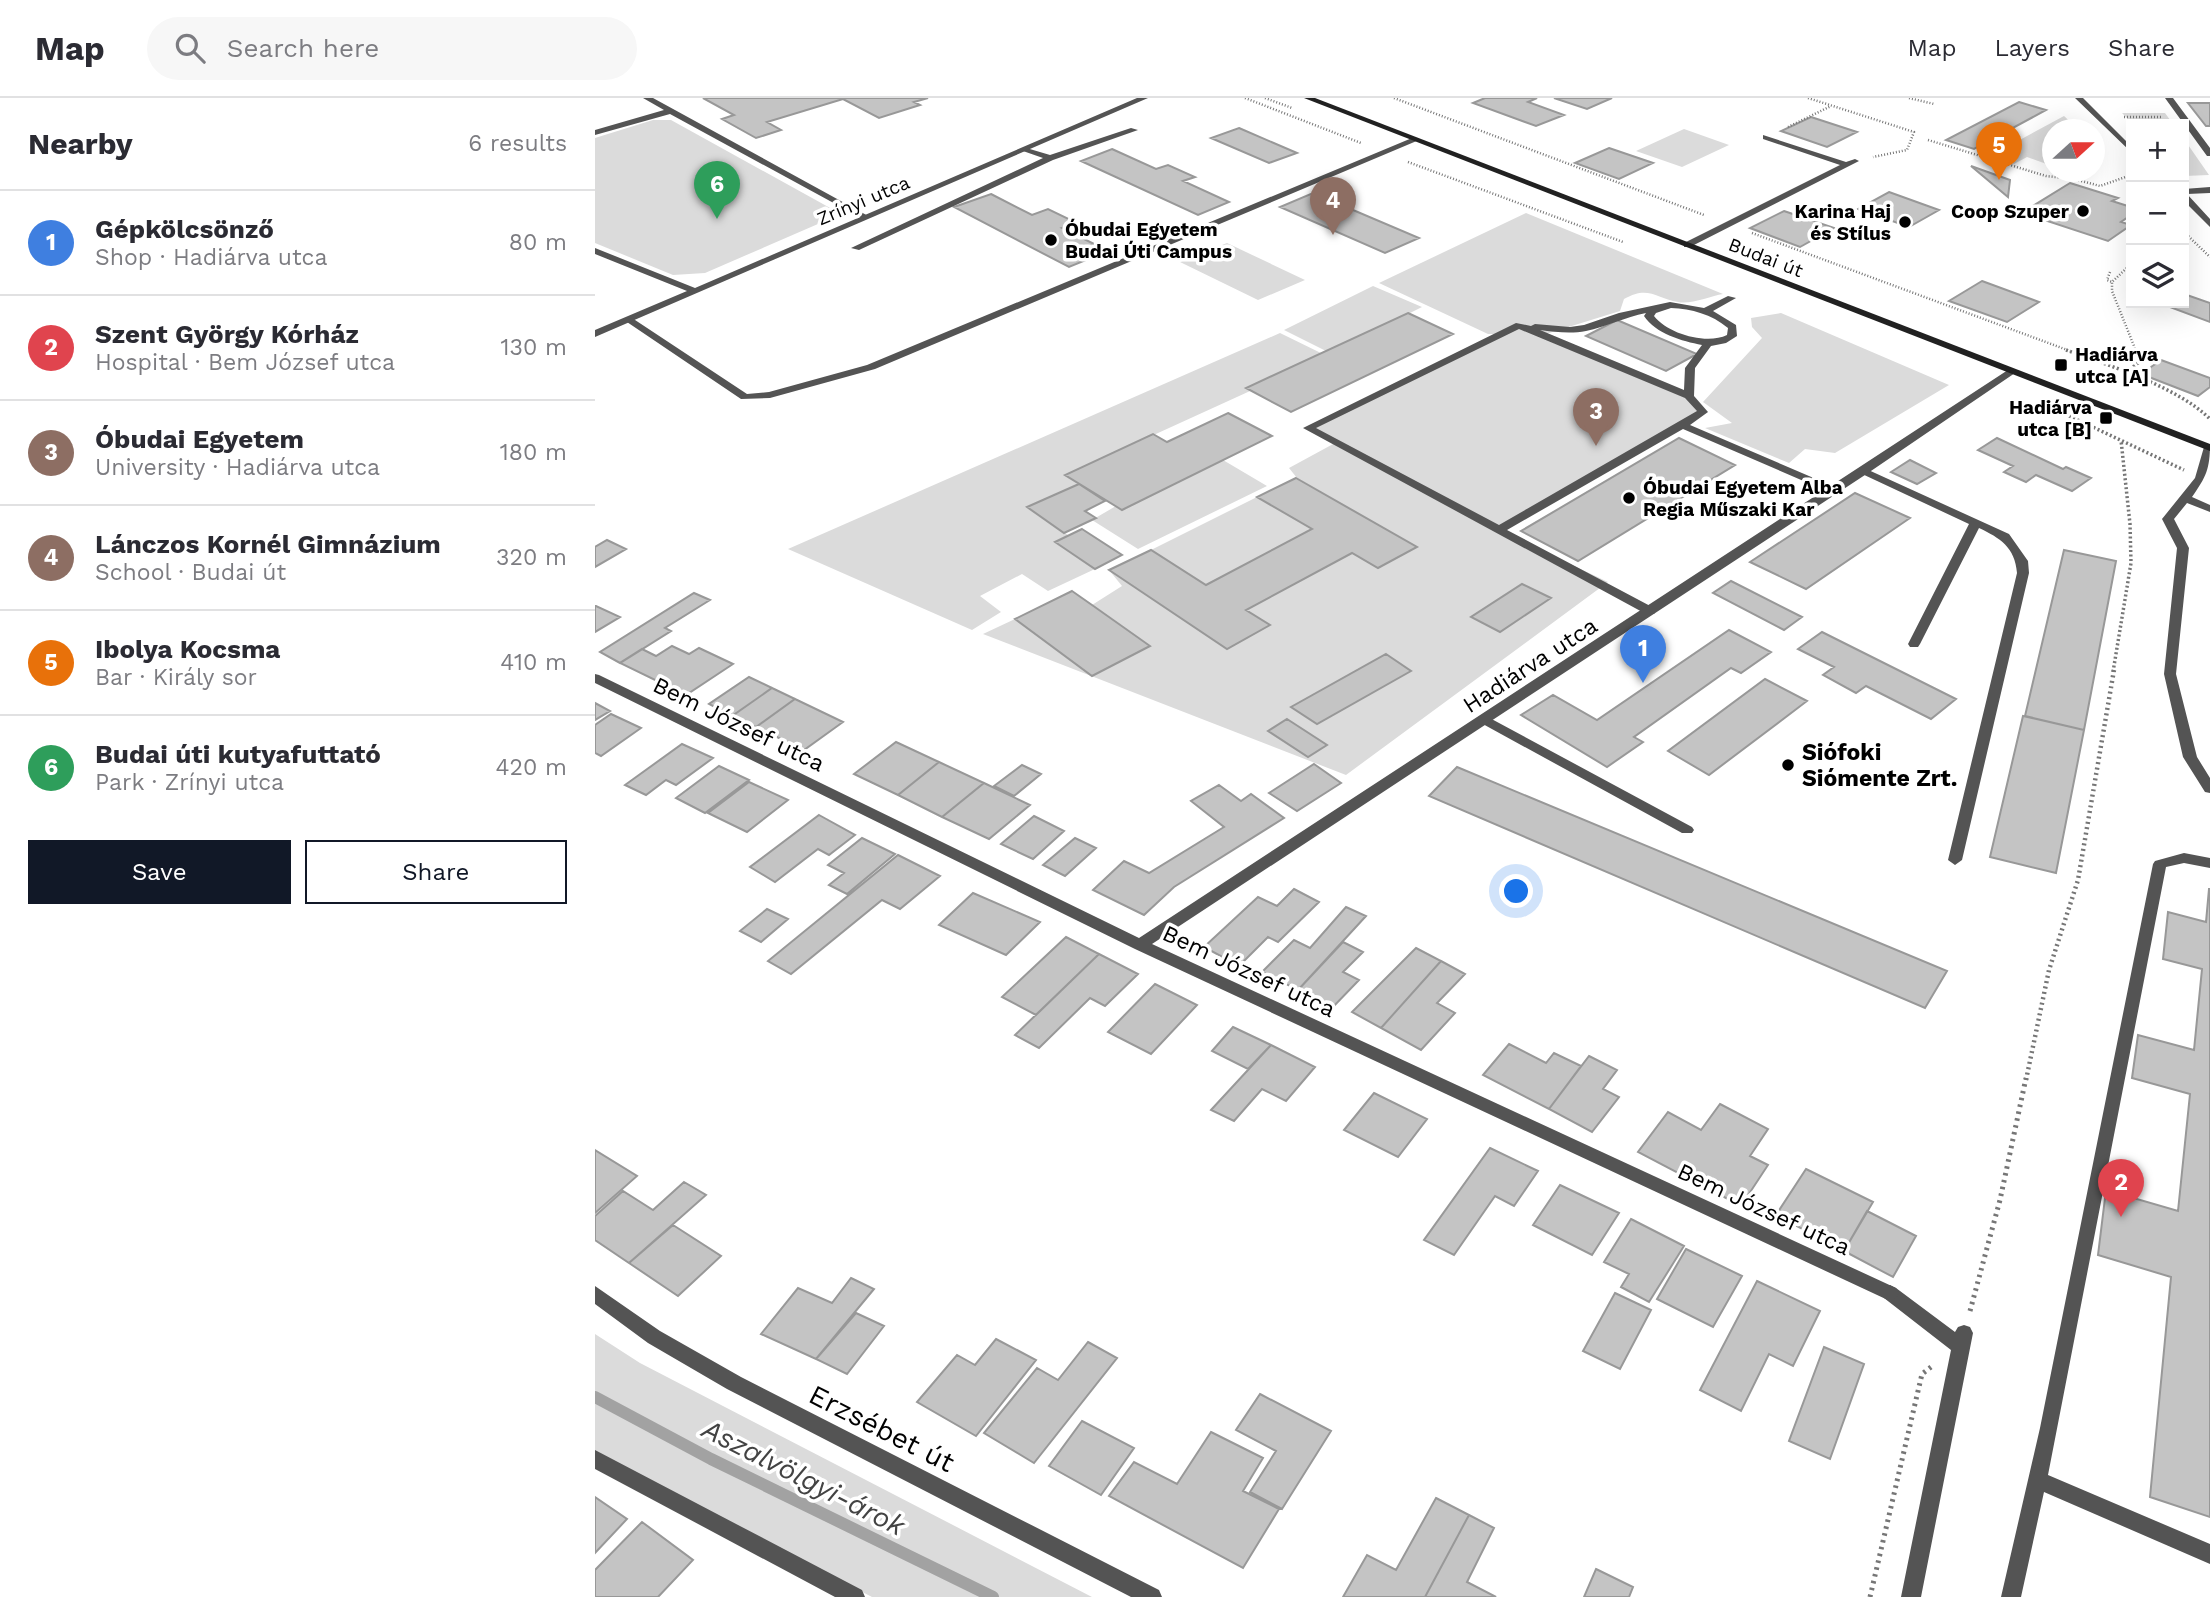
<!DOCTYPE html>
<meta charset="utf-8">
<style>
body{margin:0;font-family:"Work Sans",sans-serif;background:#f7f7f7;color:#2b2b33}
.controls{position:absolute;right:21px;top:21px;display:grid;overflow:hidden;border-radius:0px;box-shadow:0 7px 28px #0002}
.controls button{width:63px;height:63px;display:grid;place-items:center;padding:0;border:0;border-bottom:2px solid #e1e1e2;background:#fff;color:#2b2b33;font:35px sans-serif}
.compass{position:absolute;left:1447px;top:21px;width:63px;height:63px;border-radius:50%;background:#fff;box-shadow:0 7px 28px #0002;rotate:69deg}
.you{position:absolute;left:922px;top:794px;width:24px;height:24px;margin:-18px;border:5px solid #fff;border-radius:50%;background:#1a73e8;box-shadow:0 0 0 10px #1a73e833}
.badge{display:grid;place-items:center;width:46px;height:46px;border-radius:50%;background:#111827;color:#fff;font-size:23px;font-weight:700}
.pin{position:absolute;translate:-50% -58px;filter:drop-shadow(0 2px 4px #0008)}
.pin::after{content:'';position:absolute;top:37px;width:24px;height:21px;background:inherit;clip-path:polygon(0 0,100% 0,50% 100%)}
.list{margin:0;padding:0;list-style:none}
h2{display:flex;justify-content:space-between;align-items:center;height:91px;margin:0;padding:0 28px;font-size:30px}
h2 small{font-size:23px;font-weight:400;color:#7c7c81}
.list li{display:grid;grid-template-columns:46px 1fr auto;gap:21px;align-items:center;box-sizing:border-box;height:105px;padding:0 28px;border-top:2px solid #e1e1e2}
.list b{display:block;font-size:26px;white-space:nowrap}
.list p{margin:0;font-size:23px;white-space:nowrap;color:#7c7c81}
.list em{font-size:23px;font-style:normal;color:#7c7c81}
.actions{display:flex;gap:14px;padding:21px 28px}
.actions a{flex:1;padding:16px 0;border:2px solid #111827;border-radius:0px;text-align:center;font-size:24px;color:#111827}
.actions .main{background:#111827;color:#fff}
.icon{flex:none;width:38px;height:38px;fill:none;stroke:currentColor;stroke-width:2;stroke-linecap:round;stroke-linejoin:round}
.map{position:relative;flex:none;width:1615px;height:1499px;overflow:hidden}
header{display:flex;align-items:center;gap:42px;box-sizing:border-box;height:98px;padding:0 35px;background:#fff;border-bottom:2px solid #e1e1e2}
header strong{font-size:33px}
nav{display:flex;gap:38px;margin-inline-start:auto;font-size:24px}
.search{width:490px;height:63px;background:#f7f7f7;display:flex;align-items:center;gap:18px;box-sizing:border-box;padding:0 24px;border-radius:38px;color:#7c7c81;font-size:26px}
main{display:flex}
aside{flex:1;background:#fff}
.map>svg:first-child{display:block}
</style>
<header>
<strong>Map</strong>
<div class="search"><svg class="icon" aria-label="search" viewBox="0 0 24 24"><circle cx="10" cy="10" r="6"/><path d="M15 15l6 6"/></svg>Search here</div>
<nav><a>Map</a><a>Layers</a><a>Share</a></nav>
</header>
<main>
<aside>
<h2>Nearby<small>6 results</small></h2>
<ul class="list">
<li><span class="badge" style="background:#3f7fe0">1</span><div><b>Gépkölcsönző</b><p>Shop · Hadiárva utca</p></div><em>80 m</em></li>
<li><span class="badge" style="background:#e0444e">2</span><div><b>Szent György Kórház</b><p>Hospital · Bem József utca</p></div><em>130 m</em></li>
<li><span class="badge" style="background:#8d6e63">3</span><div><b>Óbudai Egyetem</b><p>University · Hadiárva utca</p></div><em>180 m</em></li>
<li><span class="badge" style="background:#8d6e63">4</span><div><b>Lánczos Kornél Gimnázium</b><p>School · Budai út</p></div><em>320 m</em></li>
<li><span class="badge" style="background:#e8710a">5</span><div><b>Ibolya Kocsma</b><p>Bar · Király sor</p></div><em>410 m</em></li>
<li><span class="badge" style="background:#2e9e5b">6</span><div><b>Budai úti kutyafuttató</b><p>Park · Zrínyi utca</p></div><em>420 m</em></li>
</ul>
<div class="actions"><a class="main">Save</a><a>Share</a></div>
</aside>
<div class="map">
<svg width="1615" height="1499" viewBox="0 0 1615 1499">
<rect width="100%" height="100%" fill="#fff"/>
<!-- green -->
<path fill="#dbdbdb" d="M1527,15H1570L1578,26H1538Z
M1469,18L1483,31L1458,32L1457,68L1432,59L1419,66L1395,58Z
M58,22H76L246,116L110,175L78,177L0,145V40Z
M1089,31L1134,47L1087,69L1041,53Z
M1589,41L1614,77L1589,78Z
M931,115L1128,196C1116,198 1095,207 1083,204C1061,200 1053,187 1029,201L1025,213L951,236L1094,298L1108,314L905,433L1013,484L751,677L388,536L420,521L497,578L555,548L497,507L527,488L514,472L632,551L675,527L651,512L757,455L783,470L821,449L702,380L694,370L740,345L713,330L904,236H893L784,185Z
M632,145L710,182L663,202L585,164Z
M778,188L827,209L735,255L689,232Z
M1186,215L1354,287L1240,355L1210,351L1194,365L1110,330L1137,325L1108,304L1167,240L1157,229L1156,220Z
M685,235L732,258L471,377L484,386L433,409L473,437L461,444L500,471L453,493L427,476L385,498L406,514L377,532L193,451Z
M628,362L672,388L543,451L497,422L521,408Z
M662,399L717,431L611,487L556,452Z
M0,1236L45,1265L497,1499H277L0,1355Z"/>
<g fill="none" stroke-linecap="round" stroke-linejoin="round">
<!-- stream -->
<path stroke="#a2a2a2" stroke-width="12" d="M0,1299L116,1361L398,1499"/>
</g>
<!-- building -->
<path fill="#c4c4c4" stroke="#989898" stroke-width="2" d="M108,0H333L319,4L325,7L284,20L248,1L172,24L186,32L161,40L127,21L139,17Z
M890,0H942L933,4L969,17L941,28L878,5Z
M959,0H1017L992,11Z
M1424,4L1451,12L1379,51L1351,42Z
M1593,5H1615V28H1611Z
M1216,19L1262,34L1232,49L1186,33Z
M644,30L702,55L674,65L616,40Z
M1014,50L1058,65L1024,81L980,65Z
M517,51L561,71L573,67L600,79L588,83L634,104L603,117L486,63Z
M1376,68L1415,82L1413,99Z
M1475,85L1523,100L1517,103L1536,109V117L1526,124L1536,127L1513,143L1440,119L1446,115L1433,111Z
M1294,94L1344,112L1314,129L1263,111Z
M718,95L824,140L790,155L685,109Z
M396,96L437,117L453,111L482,125L467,130L513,153L474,169L359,109Z
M1189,113L1239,130L1205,149L1155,130Z
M1387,183L1444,204L1412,224L1354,203Z
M1589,196L1615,205V224L1567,206L1589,205Z
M813,215L858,236L696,314L651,290Z
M1022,222L1102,256L1071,273L991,238Z
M1566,262L1615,280V289L1603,298L1546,276Z
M633,315L677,338L527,412L470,377L558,336L572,344Z
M1084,340L1140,367L983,463L926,433Z
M1402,340L1468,371L1471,369L1496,380L1477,393L1441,377L1431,384L1409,374L1418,368L1383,352Z
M1315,362L1341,375L1322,386L1296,374Z
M701,380L822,449L783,470L757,455L651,512L675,527L632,551L514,472L556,452L611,487L717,431L662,399Z
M484,386L510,403L490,413L501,420L469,435L432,409Z
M1260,395L1315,420L1211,491L1155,464Z
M487,431L527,457L500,471L460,444Z
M12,442L31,451L0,469V449Z
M1469,452L1521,463L1489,632L1430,618Z
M1136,483L1207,519L1189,532L1118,495Z
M927,486L956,500L905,534L876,519Z
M477,493L497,507L555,548L497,578L420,521Z
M99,495L115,502L70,530L76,533L25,565L5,554Z
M0,508H1L25,519L0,534Z
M1134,532L1176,554L1146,575L1136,570L1039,639L1048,644L1012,669L926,617L958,597L1002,622Z
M1227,534L1361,601L1336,621L1271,588L1261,595L1228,577L1239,569L1203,551Z
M77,548L94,556L104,550L138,566L91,597L25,565L47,551L61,558Z
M791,556L816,573L722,626L696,609Z
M154,579L177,590L137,618L114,606Z
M1170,581L1212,603L1114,677L1073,653Z
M177,590L200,601L161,629L137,618Z
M200,601L248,624L209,652L161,629Z
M0,605L15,613L0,622Z
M16,616L46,630L6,658L0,655V627Z
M1428,618L1489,632L1461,775L1395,759Z
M692,621L732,647L713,659L673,633Z
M301,644L344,664L303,697L259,676Z
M87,646L118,660L81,687L71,682L51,697L30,687Z
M344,664L389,685L347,719L303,697Z
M719,666L746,685L702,713L674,695Z
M427,667L446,676L419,698L399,688Z
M124,668L154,682L110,715L81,700Z
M862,669L1352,873L1330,910L834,698Z
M154,684L193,702L152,734L113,715Z
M389,685L435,707L394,741L347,719Z
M624,687L646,703L656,696L689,720L579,789L549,817L498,792L529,763L554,775L629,729L596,703Z
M224,717L260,737L234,757L223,751L180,784L155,769Z
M439,718L469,733L438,761L406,746Z
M267,740L300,756L252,796L234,787L249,775L233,767Z
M480,740L501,750L470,778L448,767Z
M303,757L345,778L305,811L287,802L196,876L173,863Z
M699,791L724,804L683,844L673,839L644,868L609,849L663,799L682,808Z
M1614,791H1615V1419L1555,1399L1576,1179L1503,1157L1511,1092L1583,1113L1595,996L1537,980L1543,937L1599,952L1607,871L1568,861L1573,814L1611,824Z
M378,795L445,824L411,857L344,827Z
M751,809L771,818L703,892L667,874L699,842L715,850Z
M172,811L193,821L166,844L145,833Z
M471,839L504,856L441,917L407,899Z
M748,844L768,854L748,874L764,882L737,910L703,892Z
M821,850L846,863L786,930L757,914Z
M504,856L543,876L510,908L495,900L444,950L420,937Z
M846,863L870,876L842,905L860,915L826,952L786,930Z
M560,886L602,907L556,956L513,934Z
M638,929L676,947L653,971L617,953Z
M914,946L951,965L959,955L986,968L954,1011L888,977Z
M676,947L720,969L691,1003L667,991L639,1023L616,1012Z
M994,958L1022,972L1008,991L1024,999L997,1034L954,1011Z
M779,995L832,1021L803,1059L749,1032Z
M1125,1006L1173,1031L1155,1058L1173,1067L1146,1108L1043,1054L1073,1014L1106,1032Z
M895,1050L943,1073L919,1108L900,1098L859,1157L829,1142Z
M0,1052L42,1078L0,1115Z
M1211,1071L1278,1104L1249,1153L1181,1117Z
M89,1084L111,1097L34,1165L0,1142V1118L28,1093L58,1112Z
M965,1087L1024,1115L997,1157L938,1127Z
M1272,1113L1321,1138L1298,1179L1249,1153Z
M1036,1121L1089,1148L1054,1204L1026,1189L1034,1176L1009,1164Z
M78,1127L126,1158L83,1198L34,1165Z
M1091,1151L1147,1178L1118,1229L1062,1201Z
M256,1180L279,1191L221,1261L166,1236L203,1190L237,1205Z
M1162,1183L1225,1213L1198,1268L1174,1256L1146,1313L1105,1292Z
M1020,1195L1056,1212L1025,1271L988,1253Z
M261,1215L289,1228L252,1276L221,1261Z
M401,1241L441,1262L381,1338L322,1304L362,1257L380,1267Z
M493,1244L522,1260L439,1365L389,1335L442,1270L463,1282Z
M1229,1249L1269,1266L1235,1361L1194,1343Z
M665,1296L736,1333L687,1411L655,1394L681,1353L641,1332Z
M487,1323L539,1350L506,1397L454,1368Z
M616,1334L668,1360L648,1393L684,1411L648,1470L514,1398L539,1364L582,1386Z
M0,1399L32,1421L0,1455Z
M841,1400L874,1417L830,1499H748L772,1457L801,1472Z
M874,1417L899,1430L872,1484L901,1499H830Z
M47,1424L98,1462L63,1499H0V1472Z
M1001,1471L1038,1489L1034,1499H989Z"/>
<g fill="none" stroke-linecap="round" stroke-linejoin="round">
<!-- path-far3 -->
<path stroke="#767676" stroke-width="2.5" stroke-dasharray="1 2" stroke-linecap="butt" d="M650,0L766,45
M670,0L697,10
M799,0L1109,117
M1213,0L1319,34L1312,52L1278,59
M1314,0L1339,6
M1529,19H1566
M1193,29L1236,8
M1333,42L1451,78L1479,81L1505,88L1536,77
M813,64L1028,144
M1589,134L1615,159
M1157,135L1475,253
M1536,166L1517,184V193L1541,253
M1515,174L1512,182L1517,184"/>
<!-- path-far2 -->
<path stroke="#767676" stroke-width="3.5" stroke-dasharray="2 2.5" stroke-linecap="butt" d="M1471,252C1513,267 1583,289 1615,321
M1531,274L1543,265L1541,252
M1470,316L1589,372
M1518,574L1536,465L1535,426L1526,342"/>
<!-- path-far1 -->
<path stroke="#767676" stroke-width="4.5" stroke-dasharray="2 3.5" stroke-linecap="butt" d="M1431,982L1454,872L1483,782L1519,572"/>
<!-- path -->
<path stroke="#767676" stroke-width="5" stroke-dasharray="2.5 4.5" stroke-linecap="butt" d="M1375,1213L1405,1102L1431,980
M1275,1499L1327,1276L1336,1269"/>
<!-- lane -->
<path fill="#545454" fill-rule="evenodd" d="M48,0H58L275,119L268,121L75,16L0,37V32L69,12Z
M536,30L543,32L458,62L264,152L256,150L448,60L428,53V49L455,57Z
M1168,37L1251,64L1260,61L1264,63L1095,149H1089V145L1245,67L1168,41Z
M817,40L824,42L280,271L175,300L146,301L29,222L37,220L152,296L174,294L272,267Z
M1133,198L1141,200L1118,213L1141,227L1142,238L1131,245L1116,248L1100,270L1099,298L1113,314L1095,327L1242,390V394H1234L1088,331L912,432L1059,510L1061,513L1059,516H1051L708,330L921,225L936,228L940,226L975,229L989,227L1024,215L1075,204L1109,210ZM1076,210C1097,211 1116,216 1133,230L1132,237C1112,247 1073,236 1059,218L1061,215ZM1051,215L1049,218C1061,236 1087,243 1107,247L1090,270L1089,292L945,232C960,234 976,236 991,233C1011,229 1030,219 1051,215ZM924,231L1090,300L1102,313L904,427L721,330Z
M1615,346C1615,371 1611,379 1597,399L1615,407V414L1592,405L1579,421L1594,450L1581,576L1602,659L1615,680V695L1610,694L1588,659L1569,576L1582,450L1567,421L1600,380L1609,349Z
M1269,370L1414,436L1433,463L1434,475L1367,762L1360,767L1353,762L1422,475C1420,449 1405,440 1384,430L1325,546L1323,549H1315L1313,546L1374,426L1265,375L1264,373Z
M891,618L1097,729L1099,732L1097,735H1087L886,625L885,622Z
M1589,755L1615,760V770L1589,765L1571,769L1453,1377L1615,1446V1466L1449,1394L1426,1499H1406L1445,1330L1558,766L1560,763Z
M1295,1187L1301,1190L1360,1234L1363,1229L1369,1227L1375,1229L1378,1235L1326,1499H1306L1356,1252L1289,1200L1286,1195L1289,1190Z"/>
<!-- street -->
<path fill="#545454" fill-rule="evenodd" d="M542,0H553L0,239V232L92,193L0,156V150L100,190Z
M1480,0H1488L1536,48V54Z
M1570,0H1578L1615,50V58H1612Z
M1615,89V95L1592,96L1615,121V129L1589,103V91Z
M1416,270L1421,273L1420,275L1273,375L557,846L1301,1190L1304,1195L1301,1200L1295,1203L540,851L0,585V576L4,577L544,840Z
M0,1188L65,1233L146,1279L564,1492L567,1499H536L132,1291L53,1245L0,1206Z
M0,1352L267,1492L270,1499H240L0,1371Z"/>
<!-- secondary -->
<path fill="#212121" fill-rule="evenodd" d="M709,0H720L1615,346V353Z"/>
</g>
<!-- markers -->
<g fill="#000" stroke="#fff" stroke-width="2.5">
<circle cx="1488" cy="113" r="7"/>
<circle cx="1310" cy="124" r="7"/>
<circle cx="456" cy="142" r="7"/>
<rect x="1459" y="260" width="14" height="14" rx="3.5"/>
<rect x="1504" y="313" width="14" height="14" rx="3.5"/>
<circle cx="1034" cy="400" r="7"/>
<circle cx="1193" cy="667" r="7"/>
</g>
<g text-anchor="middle" stroke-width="7" stroke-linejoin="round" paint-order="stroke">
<!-- far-street labels -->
<g font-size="19" fill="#000" stroke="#fff">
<text transform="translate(268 102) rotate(-23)" y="7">Zrínyi utca</text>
<text transform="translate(1171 159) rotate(21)" y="7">Budai út</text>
</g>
<!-- far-poi labels -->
<g font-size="19" font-weight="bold" fill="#000" stroke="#fff" text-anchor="end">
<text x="1296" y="120">Karina Haj<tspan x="1296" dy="22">és Stílus</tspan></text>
<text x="1474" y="120">Coop Szuper</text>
<text x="470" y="138" text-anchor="start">Óbudai Egyetem<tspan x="470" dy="22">Budai Úti Campus</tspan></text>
<text x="1480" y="263" text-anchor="start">Hadiárva<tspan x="1480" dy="22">utca [A]</tspan></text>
<text x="1497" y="316">Hadiárva<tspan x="1497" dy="22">utca [B]</tspan></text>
<text x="1048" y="396" text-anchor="start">Óbudai Egyetem Alba<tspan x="1048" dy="22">Regia Műszaki Kar</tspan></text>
</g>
<!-- street labels -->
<g font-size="23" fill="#000" stroke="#fff">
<text transform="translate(935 567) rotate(-33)" y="8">Hadiárva utca</text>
<text transform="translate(144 626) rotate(26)" y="8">Bem József utca</text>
<text transform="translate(654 873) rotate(25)" y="8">Bem József utca</text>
<text transform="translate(1169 1111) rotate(25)" y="8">Bem József utca</text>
</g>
<!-- poi labels -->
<g font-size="23" font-weight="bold" fill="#000" stroke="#fff" text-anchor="start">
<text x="1207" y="662">Siófoki<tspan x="1207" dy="26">Siómente Zrt.</tspan></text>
</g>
<!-- near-street labels -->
<g font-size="28" fill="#000" stroke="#fff">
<text transform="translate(287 1330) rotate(27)" y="10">Erzsébet út</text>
</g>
<!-- near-water labels -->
<g font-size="28" font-style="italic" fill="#434343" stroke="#fff">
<text transform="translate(209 1379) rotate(27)" y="10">Aszalvölgyi-árok</text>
</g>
</g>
</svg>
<div class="controls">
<button>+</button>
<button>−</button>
<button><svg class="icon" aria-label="layers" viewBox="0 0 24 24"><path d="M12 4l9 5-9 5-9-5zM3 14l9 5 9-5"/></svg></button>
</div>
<svg class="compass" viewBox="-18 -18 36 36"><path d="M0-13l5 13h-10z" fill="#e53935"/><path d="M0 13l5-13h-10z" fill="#7c7c81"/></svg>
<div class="you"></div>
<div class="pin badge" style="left:1048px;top:585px;background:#3f7fe0">1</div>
<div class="pin badge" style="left:1526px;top:1119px;background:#e0444e">2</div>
<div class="pin badge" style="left:1001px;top:348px;background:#8d6e63">3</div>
<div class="pin badge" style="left:738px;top:137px;background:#8d6e63">4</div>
<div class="pin badge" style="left:1404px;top:82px;background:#e8710a">5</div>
<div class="pin badge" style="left:122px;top:121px;background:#2e9e5b">6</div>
</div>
</main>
